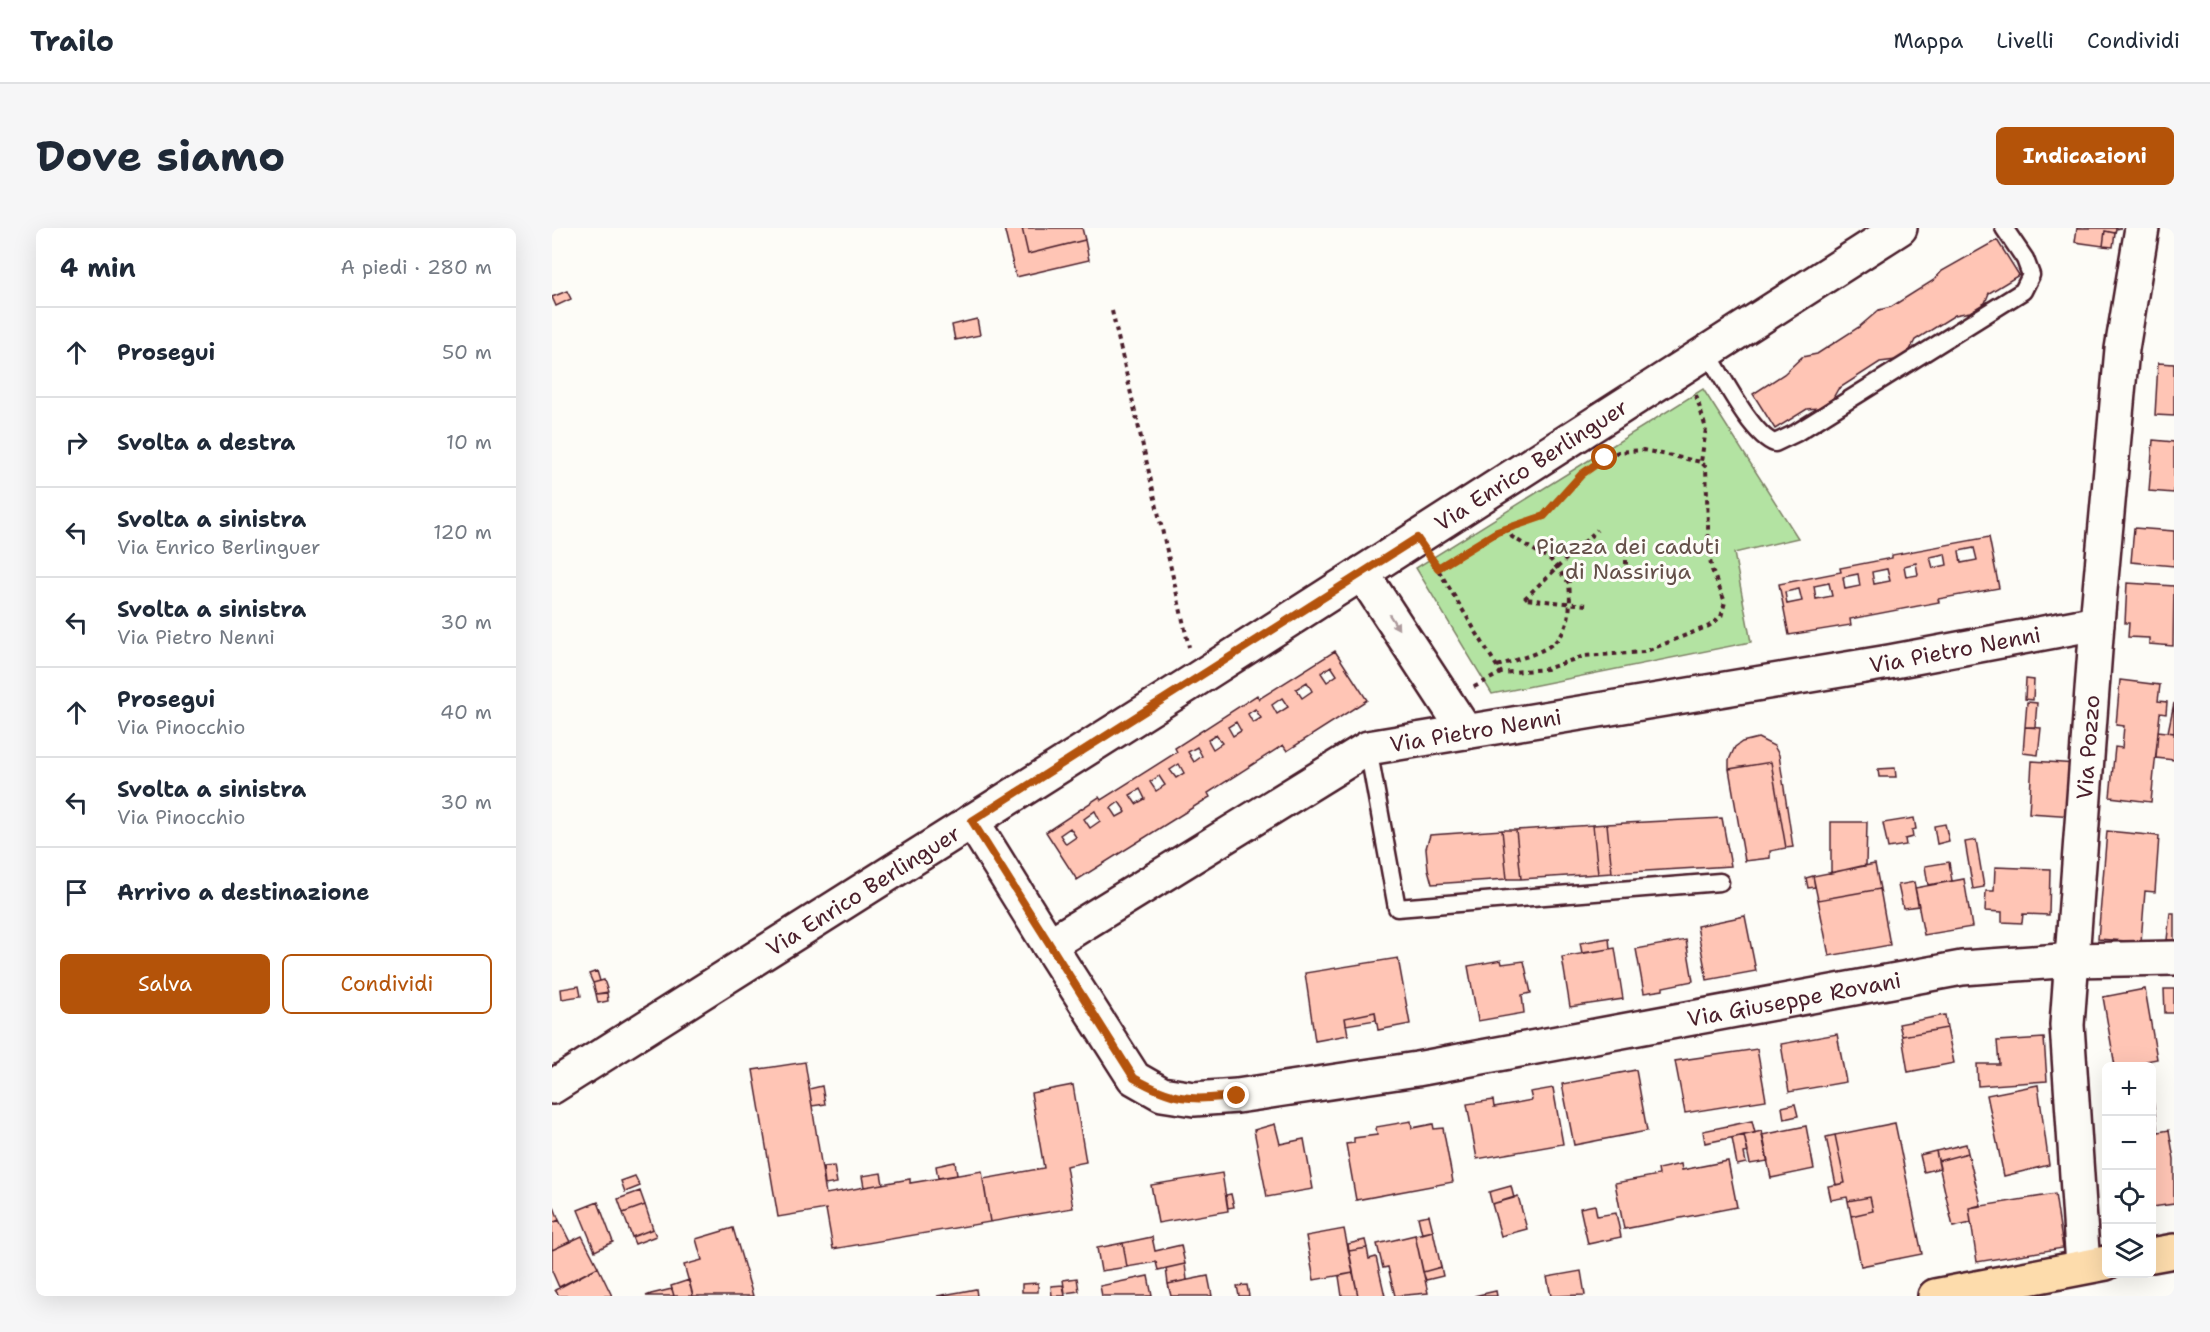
<!DOCTYPE html>
<html lang="it">
<meta charset="utf-8">
<style>
body{margin:0;font-family:"Shantell Sans",sans-serif;background:#f6f6f7;color:#1f2937}
.controls{position:absolute;right:18px;bottom:18px;display:grid;overflow:hidden;border-radius:9px;box-shadow:0 6px 24px #0002}
.controls button{width:54px;height:54px;display:grid;place-items:center;padding:0;border:0;border-bottom:2px solid #e0e1e3;background:#fff;color:#1f2937;font:30px sans-serif}
.stop{position:absolute;width:18px;height:18px;margin:-14px;border:4px solid #b45309;border-radius:50%;background:#fff}
.stop.end{background:#b45309;border-color:#fff;box-shadow:0 2px 6px #0008}
.list{margin:0;padding:0;list-style:none}
h2{display:flex;justify-content:space-between;align-items:center;height:78px;margin:0;padding:0 24px;font-size:26px}
h2 small{font-size:20px;font-weight:400;color:#747a83}
.list li{display:grid;grid-template-columns:39px 1fr auto;gap:18px;align-items:center;box-sizing:border-box;height:90px;padding:0 24px;border-top:2px solid #e0e1e3}
.list b{display:block;font-size:22px;white-space:nowrap}
.list p{margin:0;font-size:20px;white-space:nowrap;color:#747a83}
.list em{font-size:20px;font-style:normal;color:#747a83}
.actions{display:flex;gap:12px;padding:18px 24px}
.actions a{flex:1;padding:14px 0;border:2px solid #b45309;border-radius:9px;text-align:center;font-size:21px;color:#b45309}
.actions .main{background:#b45309;color:#fff}
.icon{flex:none;width:33px;height:33px;fill:none;stroke:currentColor;stroke-width:2;stroke-linecap:round;stroke-linejoin:round}
.map{position:relative;flex:none;width:1622px;height:1068px;overflow:hidden;border-radius:9px}
header{display:flex;align-items:center;gap:36px;box-sizing:border-box;height:84px;padding:0 30px;background:#fff;border-bottom:2px solid #e0e1e3}
header strong{font-size:28px}
nav{display:flex;gap:33px;margin-inline-start:auto;font-size:21px}
.intro{display:flex;align-items:center;justify-content:space-between;box-sizing:border-box;height:144px;padding:0 36px}
h1{margin:0;font-size:42px}
.button{padding:15px 27px;border-radius:9px;background:#b45309;color:#fff;font-size:21px;font-weight:700}
main{display:flex;gap:36px;padding:0 36px}
aside{flex:1;background:#fff;border-radius:9px;box-shadow:0 6px 24px #0002}
.map>svg:first-child{display:block}
</style>
<header>
<strong>Trailo</strong>
<nav><a>Mappa</a><a>Livelli</a><a>Condividi</a></nav>
</header>
<div class="intro"><h1>Dove siamo</h1><a class="button">Indicazioni</a></div>
<main>
<aside>
<h2>4 min<small>A piedi · 280 m</small></h2>
<ul class="list">
<li><svg class="icon" aria-label="ahead" viewBox="0 0 24 24"><path d="M12 20V5M6 11l6-6 6 6"/></svg><div><b>Prosegui</b></div><em>50 m</em></li>
<li><svg class="icon" aria-label="right" viewBox="0 0 24 24"><path d="M7 20v-9h11M14 6l5 5-5 5"/></svg><div><b>Svolta a destra</b></div><em>10 m</em></li>
<li><svg class="icon" aria-label="left" viewBox="0 0 24 24"><path d="M17 20v-9H6M10 6l-5 5 5 5"/></svg><div><b>Svolta a sinistra</b><p>Via Enrico Berlinguer</p></div><em>120 m</em></li>
<li><svg class="icon" aria-label="left" viewBox="0 0 24 24"><path d="M17 20v-9H6M10 6l-5 5 5 5"/></svg><div><b>Svolta a sinistra</b><p>Via Pietro Nenni</p></div><em>30 m</em></li>
<li><svg class="icon" aria-label="ahead" viewBox="0 0 24 24"><path d="M12 20V5M6 11l6-6 6 6"/></svg><div><b>Prosegui</b><p>Via Pinocchio</p></div><em>40 m</em></li>
<li><svg class="icon" aria-label="left" viewBox="0 0 24 24"><path d="M17 20v-9H6M10 6l-5 5 5 5"/></svg><div><b>Svolta a sinistra</b><p>Via Pinocchio</p></div><em>30 m</em></li>
<li><svg class="icon" aria-label="arrive" viewBox="0 0 24 24"><path d="M6 21V4h12l-3 4 3 4H6"/></svg><div><b>Arrivo a destinazione</b></div></li>
</ul>
<div class="actions"><a class="main">Salva</a><a>Condividi</a></div>
</aside>
<div class="map">
<svg width="1622" height="1068" viewBox="0 0 1622 1068">
<rect width="100%" height="100%" fill="#fdfcf7"/>
<filter id="ink" filterUnits="userSpaceOnUse"><feTurbulence type="fractalNoise" baseFrequency=".0167" numOctaves="2"/><feDisplacementMap in="SourceGraphic" scale="12" xChannelSelector="R" yChannelSelector="G"/><feConvolveMatrix kernelMatrix="1 2 1 2 8 2 1 2 1" color-interpolation-filters="sRGB"/></filter>
<g filter="url(#ink)">
<!-- green -->
<path fill="#b3e3a2" stroke="#7e8166" stroke-width="1.5" d="M1151,161L1246,310L1182,325L1199,414L940,466L864,340Z"/>
<!-- building -->
<path fill="#ffc5b5" stroke="#4a1f2b" stroke-width="1.5" fill-rule="evenodd" d="M452,0H470L476,26L533,12L537,32L464,49Z
M470,0H530L533,12L476,26Z
M1525,0H1569L1564,1L1563,5L1553,3L1551,18L1523,14Z
M1553,3L1563,5L1561,19L1551,18Z
M1445,12L1467,47L1437,65L1433,75L1418,84L1403,87L1363,112L1358,122L1344,132L1328,134L1286,161L1281,170L1266,180L1255,181L1223,201L1201,166L1232,146L1250,129L1265,126L1307,99L1327,82L1339,79L1382,52L1390,43Z
M15,63L19,71L4,78L0,69Z
M425,91L428,107L403,112L400,97Z
M1606,135L1622,136V188L1603,187Z
M1601,212L1622,214V265L1597,263Z
M1582,300L1622,303V338L1579,334Z
M1437,309L1447,360L1386,371L1387,374L1298,391L1299,397L1237,407L1227,356L1289,344L1288,340L1340,330V327ZM1422,320L1425,332L1409,335L1407,323ZM1393,326L1395,337L1381,340L1378,329ZM1364,335L1366,347L1354,349L1352,338ZM1335,341L1338,353L1322,356L1320,344ZM1306,346L1308,358L1293,361L1291,349ZM1277,355L1280,368L1264,371L1262,358ZM1247,361L1250,373L1235,376L1233,364Z
M1575,355L1622,358L1621,418L1597,416V410L1576,409L1577,395H1573Z
M783,423L815,472L735,523L731,517L656,565L658,569L656,570L525,652L494,604L547,569L549,572L625,524L623,520L705,467L707,471ZM779,438L785,447L775,454L769,445ZM755,454L760,463L750,470L744,461ZM730,470L736,479L725,486L720,477ZM703,481L709,490L701,495L696,486ZM684,494L689,503L681,508L676,499ZM664,507L670,515L661,521L656,512ZM645,519L650,528L642,534L636,524ZM627,536L632,545L624,550L618,542ZM607,548L613,557L604,563L598,554ZM588,561L593,571L584,576L578,567ZM567,574L574,584L565,589L559,580ZM543,583L548,593L538,600L532,591ZM518,600L524,609L514,616L508,607Z
M1474,451L1482,452L1481,472L1473,471Z
M1568,452L1608,457L1606,473L1615,474L1614,486L1608,485L1599,574L1558,569L1563,519L1570,520L1572,498L1564,497Z
M1475,474L1485,475L1483,499H1473Z
M1622,475V505L1616,504Z
M1473,499L1489,500L1486,527L1471,525Z
M1606,503L1622,505V532L1604,530Z
M1206,510L1222,518L1227,527L1241,619L1234,620L1219,534L1177,541V532L1183,519L1190,514Z
M1480,533L1525,536L1523,588L1477,585Z
M1219,534L1234,620L1218,623V630L1193,633L1177,541Z
M1343,540L1344,549H1327L1326,541Z
M1170,590L1179,638L1060,645L1055,596Z
M1362,590L1364,601L1360,602L1361,609L1353,611L1354,617L1336,620L1331,595Z
M1279,594H1315L1314,637L1279,645Z
M1055,596L1060,645L1046,646L1041,597Z
M1393,596L1397,613L1385,616L1382,598Z
M1041,597L1046,646L969,651L964,602Z
M950,602H964L969,651H955Z
M950,602L955,651L880,656L876,641L874,620L878,607Z
M1555,603L1607,608L1603,664L1593,663L1589,714L1546,711Z
M1424,612L1432,659L1421,661L1413,614Z
M1397,634L1400,653L1376,657L1373,638Z
M1323,636L1328,661L1266,672L1261,648Z
M1443,639L1498,641L1497,687L1471,686L1470,695L1450,694V684L1433,683L1434,663H1442Z
M1261,648L1263,659L1256,660L1254,650Z
M1412,651L1420,699L1372,707L1363,660Z
M1362,654L1367,678L1351,680L1346,657Z
M1328,661L1338,717L1277,728L1266,672Z
M1618,685H1622V712H1615Z
M1193,688L1204,743L1155,752L1145,698Z
M1057,710L1058,721L1030,725L1028,715Z
M1134,712L1141,753L1111,759V762L1092,765L1084,721Z
M1063,720L1071,771L1018,779L1010,729Z
M846,730L858,796L826,802L823,784L793,790L796,807L763,813L753,745Z
M949,732L950,736L972,733L979,765L970,767L972,785L926,793L916,738Z
M45,743L48,753L41,755L37,746Z
M52,752L56,764L44,766L41,755Z
M27,758L29,768L10,771L9,761Z
M1593,761L1605,831L1594,833L1595,838H1560H1563L1551,769Z
M1612,761H1622V785H1613Z
M55,765L56,773L46,775L44,766Z
M823,784L824,792L794,797L793,790Z
M1393,787L1395,800L1350,808L1347,796Z
M1395,800L1402,835L1356,844L1350,808Z
M1285,806L1294,854L1237,864L1229,816Z
M1492,810L1495,853L1426,858L1425,836H1447L1445,813Z
M1205,821L1214,872L1133,885L1123,833Z
M253,834L274,966L358,951V955L430,943L438,994L281,1021L274,981L226,989L201,842Z
M1084,842L1095,903L1022,917L1010,856Z
M521,857L534,934L514,938L521,980L438,994L431,951L492,940L479,865Z
M1486,857L1497,937L1452,948L1435,867Z
M270,858L273,876L260,878L257,861Z
M1001,860L1011,916L925,931L915,876L941,872L942,879L980,872L978,864Z
M1600,866L1606,904L1617,902L1622,931V976L1600,979Z
M1243,876L1246,888L1232,891L1230,879Z
M859,893L860,900L881,896L882,901L891,900L901,954L804,972L794,916L802,915V910L825,907L824,899Z
M1200,893L1203,905L1153,915L1151,903Z
M1343,895L1370,1026L1309,1038L1299,988L1321,983L1318,969L1296,973L1295,969L1279,972L1276,958L1293,955L1283,907Z
M723,896L728,916L752,911L761,961L715,969L702,902Z
M1254,898L1262,941L1219,950L1210,907Z
M1210,903L1216,933L1198,936L1192,907Z
M1192,907L1196,924L1192,925L1194,935L1185,937L1180,910Z
M1283,907L1293,955L1284,957L1274,909Z
M1414,916L1416,925L1386,933L1384,923Z
M1384,923L1388,940L1372,944L1368,927Z
M1416,925L1429,977L1417,980L1419,995L1401,999L1386,933Z
M1176,933L1185,979L1072,1001L1063,955L1107,947L1106,941L1129,936L1130,942Z
M403,934L405,947L386,950L384,938Z
M282,938L285,955L273,957L271,939Z
M329,945L331,956L312,959L310,948Z
M670,945L676,983L606,995L599,957Z
M83,948L88,958L73,964L69,953Z
M959,958L962,970L940,976L937,964Z
M88,963L93,977L71,985L66,971Z
M679,966L682,979L676,980L674,967Z
M1503,966L1511,1020L1425,1034L1417,980Z
M966,968L975,1001L949,1008L940,976Z
M1318,969L1321,983L1299,988L1296,973Z
M46,974L61,1014L43,1023L26,982Z
M93,977L101,1001L80,1009L71,985Z
M1043,977L1045,988L1064,985L1069,1009L1036,1016L1028,980Z
M2,979L7,992L0,995V980Z
M877,987L881,1003L870,1006L866,989Z
M7,992L18,1014L0,1022V995Z
M181,1000L201,1068H141L132,1037L150,1032L144,1011Z
M101,1001L104,1008L83,1016L80,1009Z
M792,1001L801,1045L762,1052L754,1008Z
M881,1003L889,1039L871,1044L863,1007Z
M863,1007L876,1065L843,1068L836,1039L831,1040L825,1016Z
M30,1008L46,1039L7,1059L0,1043V1022Z
M600,1009L603,1023L629,1017L633,1036L606,1042L604,1034L575,1039L571,1015Z
M813,1012L815,1020L797,1023L796,1016Z
M571,1015L575,1039L549,1043L545,1020Z
M815,1020L817,1031L824,1029L833,1068H806L797,1023Z
M633,1036L635,1052L616,1056L614,1040Z
M46,1039L60,1068H7L3,1062Z
M889,1039L891,1048L874,1052L871,1044Z
M1029,1043L1033,1067L999,1068L995,1049Z
M801,1045L806,1068H790L787,1048Z
M596,1048L600,1068H550L548,1058Z
M656,1048L660,1068H619L616,1056Z
M525,1050L527,1063L513,1065L511,1052Z
M137,1052L141,1068H122L119,1058Z
M486,1055V1064H470V1056Z
M511,1057L513,1068H500L499,1058Z
M695,1057L697,1068H687L685,1058Z
M120,1061L122,1068H94L99,1066Z
M424,1061L425,1068H385L408,1064Z
M944,1063L945,1068H922Z"/>
<g fill="none" stroke-linecap="round" stroke-linejoin="round">
<!-- lane casing -->
<g stroke="#4a1f2b" stroke-width="21">
<path id="lane" d="M1155,124C1169,146 1200,208 1223,215L1244,205L1471,63L1479,47L1473,31L1452,0
M816,520L845,680L1168,654"/>
</g>
<!-- street casing -->
<g stroke="#4a1f2b" stroke-width="38">
<g id="street">
<path d="M810,345L914,504"/>
<path id="s1" d="M420,593L497,717L816,520L1337,434L1545,395"/>
<path id="s2" d="M497,717L582,850L610,866L642,871L685,868L865,841L1410,740L1521,732L1622,730"/>
<path id="s3" d="M0,859L645,451L1348,0"/>
<path id="s4" d="M1531,1038L1515,797L1545,395L1570,121L1590,0"/>
</g>
</g>
<!-- primary casing -->
<g stroke="#4a1f2b" stroke-width="38">
<path id="primary" d="M1600,1027L1622,1023
M1383,1068L1554,1035"/>
</g>
<!-- path -->
<path stroke="#4a1f2b" stroke-width="4" stroke-dasharray="4.5 4.5" stroke-linecap="butt" d="M560,83L637,419
M1144,167L1154,201L1149,234
M1074,323V340
M882,335L949,445L994,441L1032,428L1092,424L1157,398L1169,389L1173,374L1160,342L1157,327L1154,239L1149,234L1091,222L1066,224L1041,237L1030,246L992,288L945,304L886,340
M1034,377L972,371L1045,302
M945,438C998,421 1023,418 1017,355L999,332L960,309L955,300
M922,459L949,445"/>
<!-- lane -->
<use href="#lane" stroke="#fdfcf7" stroke-width="16"/>
<!-- street -->
<use href="#street" stroke="#fdfcf7" stroke-width="33"/>
<!-- primary -->
<use href="#primary" stroke="#fddcac" stroke-width="33"/>
</g>
<!-- one-way arrows -->
<defs><path id="oneway-solid" d="M-6-.8H1V-3.2L6.5 0L1 3.2V.8H-6Z" transform="scale(1.5)"/></defs>
<use fill="#ac999b" href="#oneway-solid" transform="translate(842 394) rotate(57)"/>
</g>
<g fill="none" stroke-linecap="round" stroke-linejoin="round" filter="url(#ink)">
<!-- route -->
<path stroke="#b45309" stroke-width="8" d="M685,868C638,872 624,874 582,850L420,593L865,310L886,340L945,304L992,288L1030,246L1053,230"/>
</g>
<g text-anchor="middle" stroke-width="6" stroke-linejoin="round" paint-order="stroke">
<!-- street labels -->
<g font-size="22" fill="#4a1f2b" stroke="#fdfcf7">
<text dy="8" stroke="none"><textPath href="#s3" startOffset="1160">Via Enrico Berlinguer</textPath></text>
<text dy="8" stroke="none"><textPath href="#s1" startOffset="1116">Via Pietro Nenni</textPath></text>
<text dy="8" stroke="none"><textPath href="#s1" startOffset="630">Via Pietro Nenni</textPath></text>
<text dy="8" stroke="none"><textPath href="#s4" startOffset="520">Via Pozzo</textPath></text>
<text dy="8" stroke="none"><textPath href="#s3" startOffset="368">Via Enrico Berlinguer</textPath></text>
<text dy="8" stroke="none"><textPath href="#s2" startOffset="831">Via Giuseppe Rovani</textPath></text>
</g>
<!-- park labels -->
<g font-size="22" fill="#645049" stroke="#fdfcf7">
<text x="1076" y="326">Piazza dei caduti<tspan x="1076" dy="25">di Nassiriya</tspan></text>
</g>
</g>
</svg>
<div class="controls">
<button>+</button>
<button>−</button>
<button><svg class="icon" aria-label="locate" viewBox="0 0 24 24"><circle cx="12" cy="12" r="6"/><path d="M12 2v4M12 18v4M2 12h4M18 12h4"/></svg></button>
<button><svg class="icon" aria-label="layers" viewBox="0 0 24 24"><path d="M12 4l9 5-9 5-9-5zM3 14l9 5 9-5"/></svg></button>
</div>
<div class="stop" style="left:1053px;top:230px"></div>
<div class="stop end" style="left:685px;top:868px"></div>
</div>
</main>
